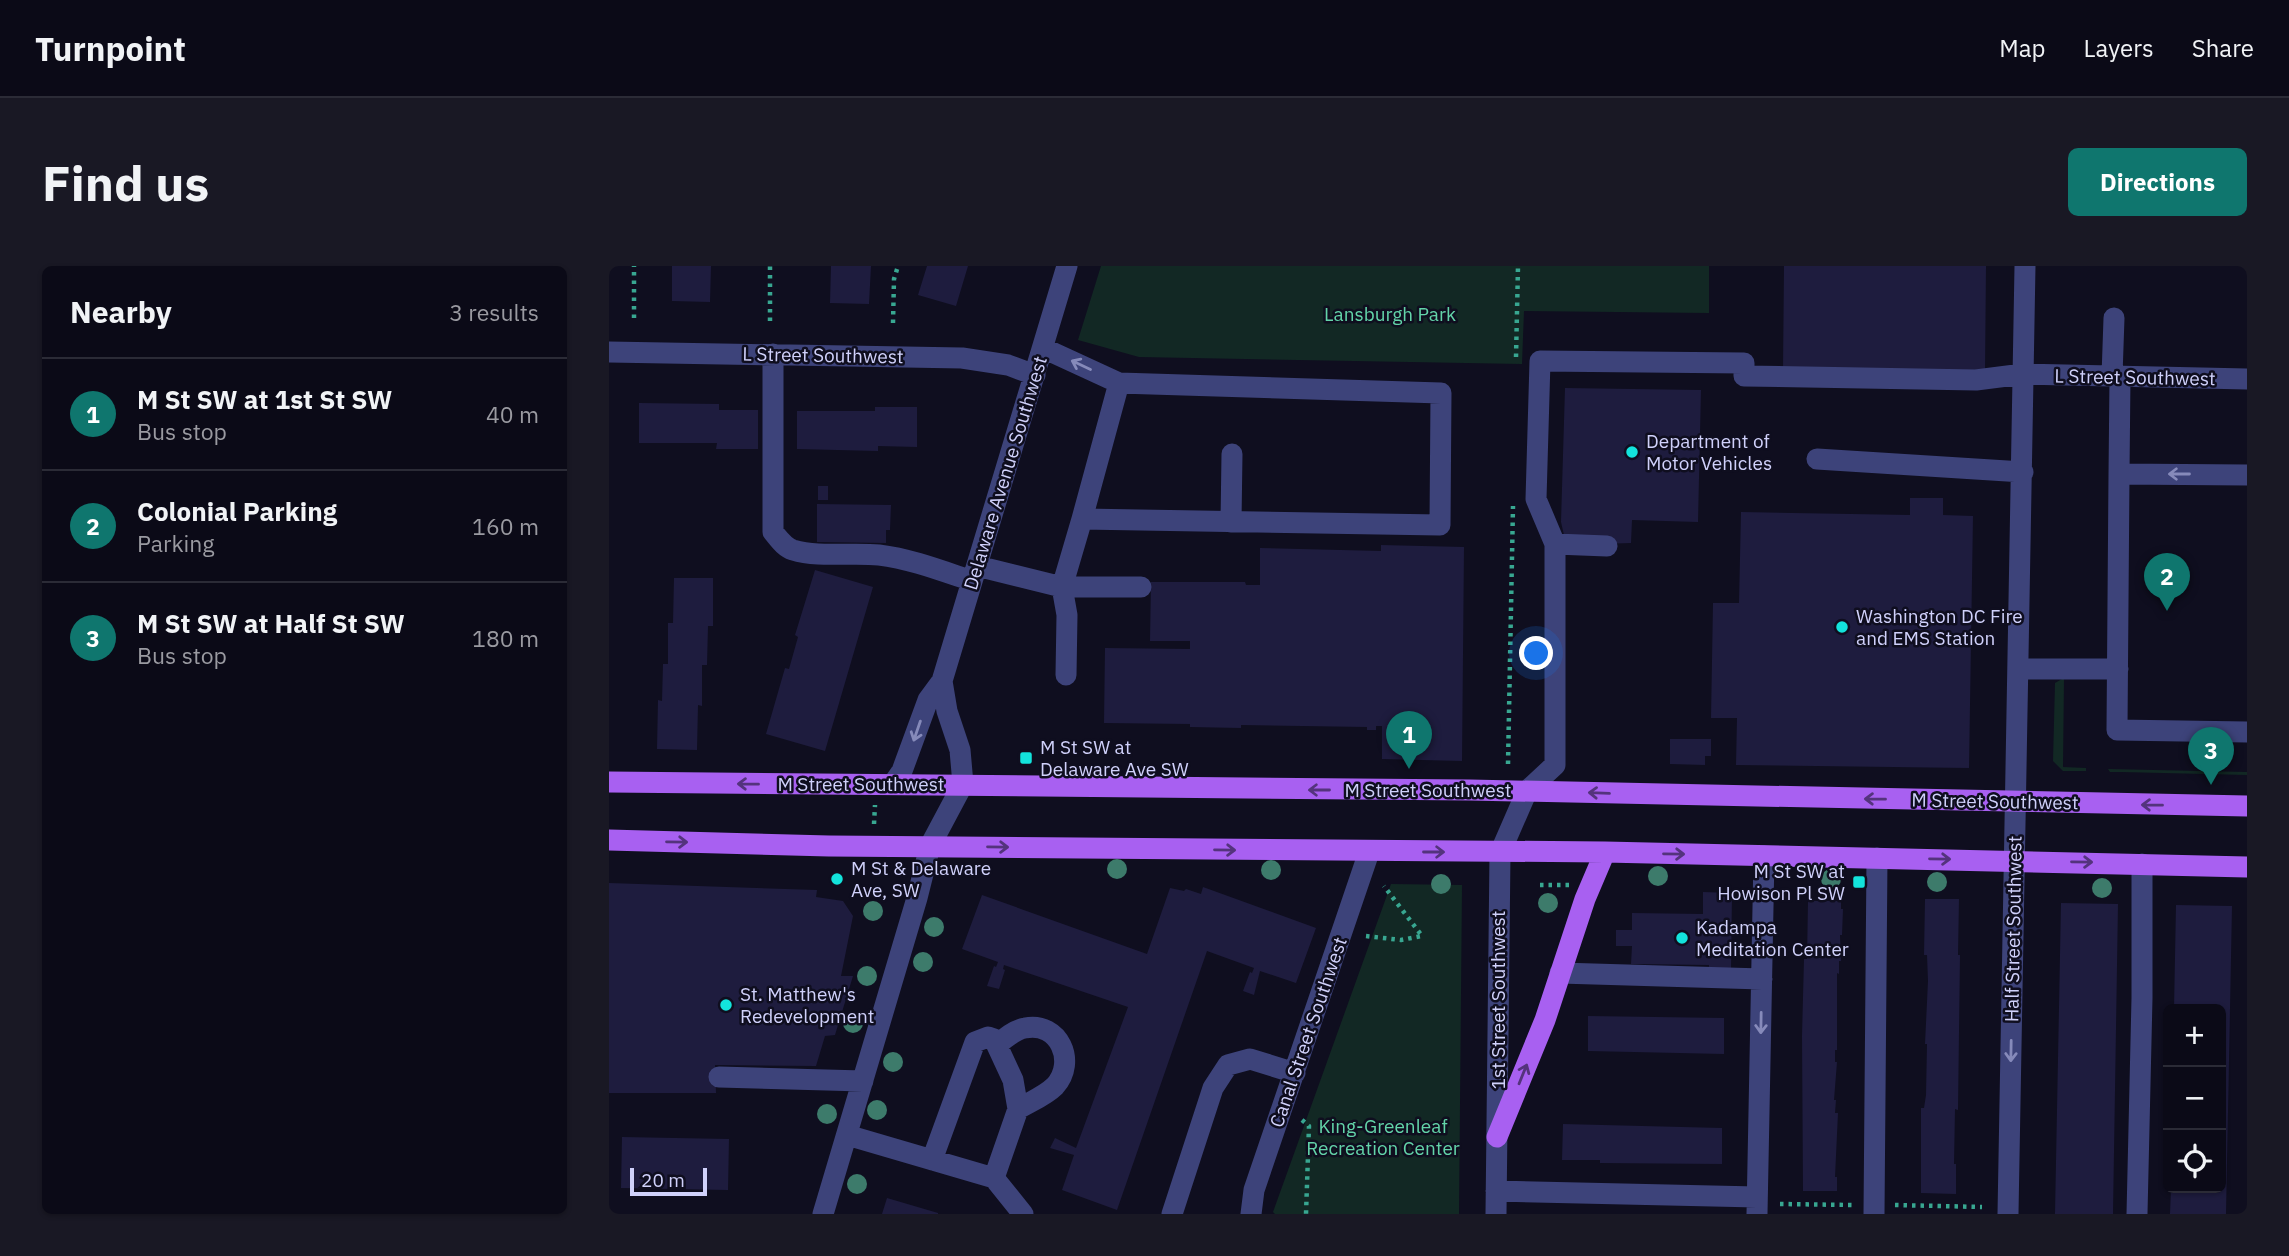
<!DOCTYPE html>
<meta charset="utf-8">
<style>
body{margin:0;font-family:"IBM Plex Sans",sans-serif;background:#191824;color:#f1f3f6}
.controls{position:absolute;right:21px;bottom:21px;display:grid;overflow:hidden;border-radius:10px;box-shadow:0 2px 5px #0004}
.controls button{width:63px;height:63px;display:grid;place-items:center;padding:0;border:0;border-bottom:2px solid #2b2b36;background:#0b0a17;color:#f1f3f6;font:35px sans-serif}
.scale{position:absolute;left:21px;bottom:18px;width:77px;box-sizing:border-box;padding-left:7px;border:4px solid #d0d1fb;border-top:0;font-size:19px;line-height:24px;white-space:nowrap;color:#d0d1fb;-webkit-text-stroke:5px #0f0e1f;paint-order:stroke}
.you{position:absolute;left:928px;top:388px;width:24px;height:24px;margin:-18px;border:5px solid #fff;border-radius:50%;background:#1a73e8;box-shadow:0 0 0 10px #1a73e833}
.badge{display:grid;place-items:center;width:46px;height:46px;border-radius:50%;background:#0f766e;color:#fff;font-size:23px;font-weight:700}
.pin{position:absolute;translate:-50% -58px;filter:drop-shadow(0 2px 4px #0008)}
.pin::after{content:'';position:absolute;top:37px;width:24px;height:21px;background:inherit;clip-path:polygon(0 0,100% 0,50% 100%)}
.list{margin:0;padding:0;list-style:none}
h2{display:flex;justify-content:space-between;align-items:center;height:91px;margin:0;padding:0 28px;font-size:30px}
h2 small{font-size:23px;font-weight:400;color:#9a9aa1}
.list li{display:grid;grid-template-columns:46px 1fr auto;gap:21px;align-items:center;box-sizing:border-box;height:112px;padding:0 28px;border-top:2px solid #2b2b36}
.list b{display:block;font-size:26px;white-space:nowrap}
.list p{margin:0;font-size:23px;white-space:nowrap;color:#9a9aa1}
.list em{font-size:23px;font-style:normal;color:#9a9aa1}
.icon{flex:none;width:38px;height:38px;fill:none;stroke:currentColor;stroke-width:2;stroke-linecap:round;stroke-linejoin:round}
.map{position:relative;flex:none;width:1638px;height:948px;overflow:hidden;border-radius:10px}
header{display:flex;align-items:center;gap:42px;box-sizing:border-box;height:98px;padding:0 35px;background:#0b0a17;border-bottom:2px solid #2b2b36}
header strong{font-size:33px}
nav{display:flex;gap:38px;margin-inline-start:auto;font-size:24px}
.intro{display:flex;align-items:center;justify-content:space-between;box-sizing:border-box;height:168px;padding:0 42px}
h1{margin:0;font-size:49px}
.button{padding:18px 32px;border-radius:10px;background:#0f766e;color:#fff;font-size:24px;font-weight:700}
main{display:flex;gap:42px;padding:0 42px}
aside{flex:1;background:#0b0a17;border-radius:10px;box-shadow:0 2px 5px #0004}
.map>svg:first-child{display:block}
</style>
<header>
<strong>Turnpoint</strong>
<nav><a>Map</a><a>Layers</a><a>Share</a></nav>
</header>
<div class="intro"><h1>Find us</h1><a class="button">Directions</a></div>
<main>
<aside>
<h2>Nearby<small>3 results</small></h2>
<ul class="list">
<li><span class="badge">1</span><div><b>M St SW at 1st St SW</b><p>Bus stop</p></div><em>40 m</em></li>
<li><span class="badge">2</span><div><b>Colonial Parking</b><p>Parking</p></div><em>160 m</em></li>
<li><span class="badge">3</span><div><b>M St SW at Half St SW</b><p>Bus stop</p></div><em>180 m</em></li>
</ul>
</aside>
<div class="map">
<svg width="1638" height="948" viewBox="0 0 1638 948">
<rect width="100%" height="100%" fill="#0f0e1f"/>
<!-- green -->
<path fill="#122824" d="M492,0H1100V47L915,45L913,98L530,91L469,74Z
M1453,413H1455L1454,501L1477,502V505H1454L1444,495L1446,417Z
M1499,503L1638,506V509L1512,506H1501Z
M782,618L853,619L850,948H666L664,946Z"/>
<!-- building -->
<path fill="#1e1c3e" d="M63,0H102L101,36L63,35Z
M222,0H262L260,38L221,37Z
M318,0H359L347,40L309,29Z
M1175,0H1377L1376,107L1174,103Z
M956,122L1092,124L1089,256L1023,254L1022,277L991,278L955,269L952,256Z
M30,137L110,138V144H149V183H107L108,177H30Z
M266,141H308V181L269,180V185L188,183V145H266Z
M209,220H219V234H209Z
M1301,232H1334V249L1364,250L1360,502L1127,499L1128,452H1102L1104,337H1130L1132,246L1301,249Z
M208,238L282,239L281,264H277V277L208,276Z
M772,279L855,281L853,495L773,493V460H767V464H758V461L632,459V462L581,461V458L495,457L496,382L581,383V375H541L542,316H636L637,319H651V282L772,285Z
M206,304L264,321L216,485L157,468L176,402L180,403L189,371L186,369Z
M65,312H104V360H99L98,399H93V440L89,439L88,484L48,483L49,434L53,435L54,398H59V357H64Z
M1061,473H1102V490H1096V499L1061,498Z
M0,617L208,624L207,631L234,635L244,650L232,710H244L226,769L216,770L207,800L106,799L107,827H0Z
M594,621L707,662L687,717L651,705L645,729L634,725L641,706L643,707L645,702L598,685L508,944L453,924L465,889L441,882L446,872L467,882L519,741L395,699L394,703L396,704L390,723L378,720L385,700L387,701L389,696L353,683L373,629L538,688L561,622L575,625L577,623L592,628Z
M1094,626L1123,627L1122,705H1100V699L1022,698L1023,680H1007V664H1023V647L1094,648Z
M1316,633H1350L1349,689H1351L1349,844L1346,843L1345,898H1347V928L1312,927V842H1315L1317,829L1318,778H1316L1319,715L1318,689H1315Z
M1199,635H1232V643H1234L1233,669H1231L1232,695H1230V708L1228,707V784H1226V796H1228L1225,834H1227L1226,847H1229L1226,911H1228V925H1194L1193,770L1195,693H1198Z
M1452,637L1509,638L1504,948H1446Z
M1567,639L1623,640L1617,948H1561L1562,922H1612V743H1565Z
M979,750L1115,752V788L979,785Z
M954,858L1113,862V898L991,897V894H953Z
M13,871L120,873L119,924L12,922Z
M278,932L329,947V948H273Z"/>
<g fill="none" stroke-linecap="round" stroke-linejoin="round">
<!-- path -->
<path stroke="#38a791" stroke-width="4.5" stroke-dasharray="3.5 5" stroke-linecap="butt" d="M25,52V0
M161,55V0
M284,57L285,13L289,0
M907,91L909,0
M899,498L904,240
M265,558L266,539
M931,619H960
M757,670L792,674L813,670L775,620
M693,854L700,860L697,948
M1171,938L1243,939
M1286,939L1373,941"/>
<!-- minor -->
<path stroke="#3d437a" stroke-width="21" d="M434,82L510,117
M0,86L353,92L399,99L426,109
M164,88V266C170,273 175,281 184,284C210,292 242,286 270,289C302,293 333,305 363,315
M1503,110L1505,52
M1208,193L1414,206
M1510,208L1511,111
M1638,209L1510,208L1508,464L1638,466
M622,256L623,188
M946,278L927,233L931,95L1135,97V110L1367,114L1414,108L1638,113
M368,300L453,321H532
M1410,403H1509
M457,409L458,349L453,321L473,253L831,259L832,127L510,117L473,253
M284,518L293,505L319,434L333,415L458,0
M951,707L1153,713
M388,779C396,772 405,764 416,762C450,755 468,796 446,820C436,830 421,836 409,843
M110,811L254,815
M238,869L385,912L414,948
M323,894L366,776L379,771L385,773L404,814L409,843L385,912
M887,925L1148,931
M214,948L308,632L321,580L354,518L351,484L338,445L333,415
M563,948L604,822L619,799L641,793L686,807
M642,948L645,924L760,586
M887,948L891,587L918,525L946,499V278L998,280
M1148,948L1155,590
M1265,948L1268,592
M1399,948L1416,0
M1528,948L1533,732V598"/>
<!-- major -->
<path stroke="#a860f1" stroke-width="21" d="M0,516L861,524L1638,540
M0,574L220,580L996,586L1638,601
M888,871L936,754L976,633L996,586"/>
</g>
<!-- trees -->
<g fill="#3d7b6b">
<circle cx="508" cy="603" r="10"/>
<circle cx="662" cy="604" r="10"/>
<circle cx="1049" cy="610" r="10"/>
<circle cx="1222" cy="613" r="10"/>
<circle cx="1328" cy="616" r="10"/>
<circle cx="832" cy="618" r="10"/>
<circle cx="1493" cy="622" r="10"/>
<circle cx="939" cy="637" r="10"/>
<circle cx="264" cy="645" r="10"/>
<circle cx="325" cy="661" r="10"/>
<circle cx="314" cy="696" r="10"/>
<circle cx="258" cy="710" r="10"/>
<circle cx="244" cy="757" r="10"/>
<circle cx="284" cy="796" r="10"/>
<circle cx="268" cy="844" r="10"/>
<circle cx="218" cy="848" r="10"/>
<circle cx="248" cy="918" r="10"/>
</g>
<!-- one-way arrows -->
<defs><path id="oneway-shaft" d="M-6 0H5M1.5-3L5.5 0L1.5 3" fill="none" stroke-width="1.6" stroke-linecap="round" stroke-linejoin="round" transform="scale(1.75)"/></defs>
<g stroke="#868aba">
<use href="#oneway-shaft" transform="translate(472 99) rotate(-155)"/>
<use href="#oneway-shaft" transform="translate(1570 208) rotate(180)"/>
<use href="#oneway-shaft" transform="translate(308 465) rotate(109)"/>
<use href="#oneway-shaft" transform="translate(1152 757) rotate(91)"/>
<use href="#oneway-shaft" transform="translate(1402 785) rotate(91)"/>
</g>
<g stroke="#54337d">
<use href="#oneway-shaft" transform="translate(139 518) rotate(-179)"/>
<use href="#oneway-shaft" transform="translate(710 524) rotate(-180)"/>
<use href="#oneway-shaft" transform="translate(990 527) rotate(-178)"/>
<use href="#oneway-shaft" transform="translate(1266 533) rotate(-179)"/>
<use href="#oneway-shaft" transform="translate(1543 539) rotate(-179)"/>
<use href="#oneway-shaft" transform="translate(68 576) rotate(1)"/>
<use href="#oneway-shaft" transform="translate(389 581) rotate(1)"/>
<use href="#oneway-shaft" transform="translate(616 584) rotate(1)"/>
<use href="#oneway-shaft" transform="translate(825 586)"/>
<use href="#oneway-shaft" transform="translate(1065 588) rotate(1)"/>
<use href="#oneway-shaft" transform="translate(1331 593) rotate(1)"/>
<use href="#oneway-shaft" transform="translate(1473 596) rotate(1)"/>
<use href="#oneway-shaft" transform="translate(914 808) rotate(-68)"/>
</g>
<!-- markers -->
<g fill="#13e3dc" stroke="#0f0e1f" stroke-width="2.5">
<circle cx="1023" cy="186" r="7"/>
<circle cx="1233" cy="361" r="7"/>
<rect x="410" y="485" width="14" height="14" rx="3.5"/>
<circle cx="228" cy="613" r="7"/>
<rect x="1243" y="609" width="14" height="14" rx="3.5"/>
<circle cx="1073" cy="672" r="7"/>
<circle cx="117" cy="739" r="7"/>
</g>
<g text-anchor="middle" stroke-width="5" stroke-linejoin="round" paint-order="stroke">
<!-- park labels -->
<g font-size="19" fill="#63d4a9" stroke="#0f0e1f">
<text x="781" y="55">Lansburgh Park</text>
<text x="774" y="867">King-Greenleaf<tspan x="774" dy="22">Recreation Center</tspan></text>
</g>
<!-- street labels -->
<g font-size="19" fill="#d0d1fb" stroke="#0f0e1f">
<text transform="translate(214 89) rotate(1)" y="7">L Street Southwest</text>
<text transform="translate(1526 111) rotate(1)" y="7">L Street Southwest</text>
<text transform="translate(396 207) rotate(-73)" y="7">Delaware Avenue Southwest</text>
<text x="252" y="525">M Street Southwest</text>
<text x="819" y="531">M Street Southwest</text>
<text transform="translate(1386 535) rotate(1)" y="7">M Street Southwest</text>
<text transform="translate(1404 663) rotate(-89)" y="7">Half Street Southwest</text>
<text transform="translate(889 734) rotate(-90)" y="7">1st Street Southwest</text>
<text transform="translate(699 766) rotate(-71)" y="7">Canal Street Southwest</text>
</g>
<!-- poi labels -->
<g font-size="19" fill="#d0d1fb" stroke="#0f0e1f" text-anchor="start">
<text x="1037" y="182">Department of<tspan x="1037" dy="22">Motor Vehicles</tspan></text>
<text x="1247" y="357">Washington DC Fire<tspan x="1247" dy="22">and EMS Station</tspan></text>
<text x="431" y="488">M St SW at<tspan x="431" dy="22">Delaware Ave SW</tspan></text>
<text x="242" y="609">M St &amp; Delaware<tspan x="242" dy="22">Ave, SW</tspan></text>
<text x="1236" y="612" text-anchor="end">M St SW at<tspan x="1236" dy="22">Howison Pl SW</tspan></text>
<text x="1087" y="668">Kadampa<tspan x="1087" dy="22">Meditation Center</tspan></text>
<text x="131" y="735">St. Matthew's<tspan x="131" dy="22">Redevelopment</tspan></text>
</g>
</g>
</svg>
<div class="controls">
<button>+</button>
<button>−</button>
<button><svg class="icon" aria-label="locate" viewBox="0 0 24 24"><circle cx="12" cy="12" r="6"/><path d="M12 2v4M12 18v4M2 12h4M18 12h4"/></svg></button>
</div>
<div class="scale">20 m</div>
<div class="you"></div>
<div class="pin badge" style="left:800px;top:503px">1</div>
<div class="pin badge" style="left:1558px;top:345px">2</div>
<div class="pin badge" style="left:1602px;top:519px">3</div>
</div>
</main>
